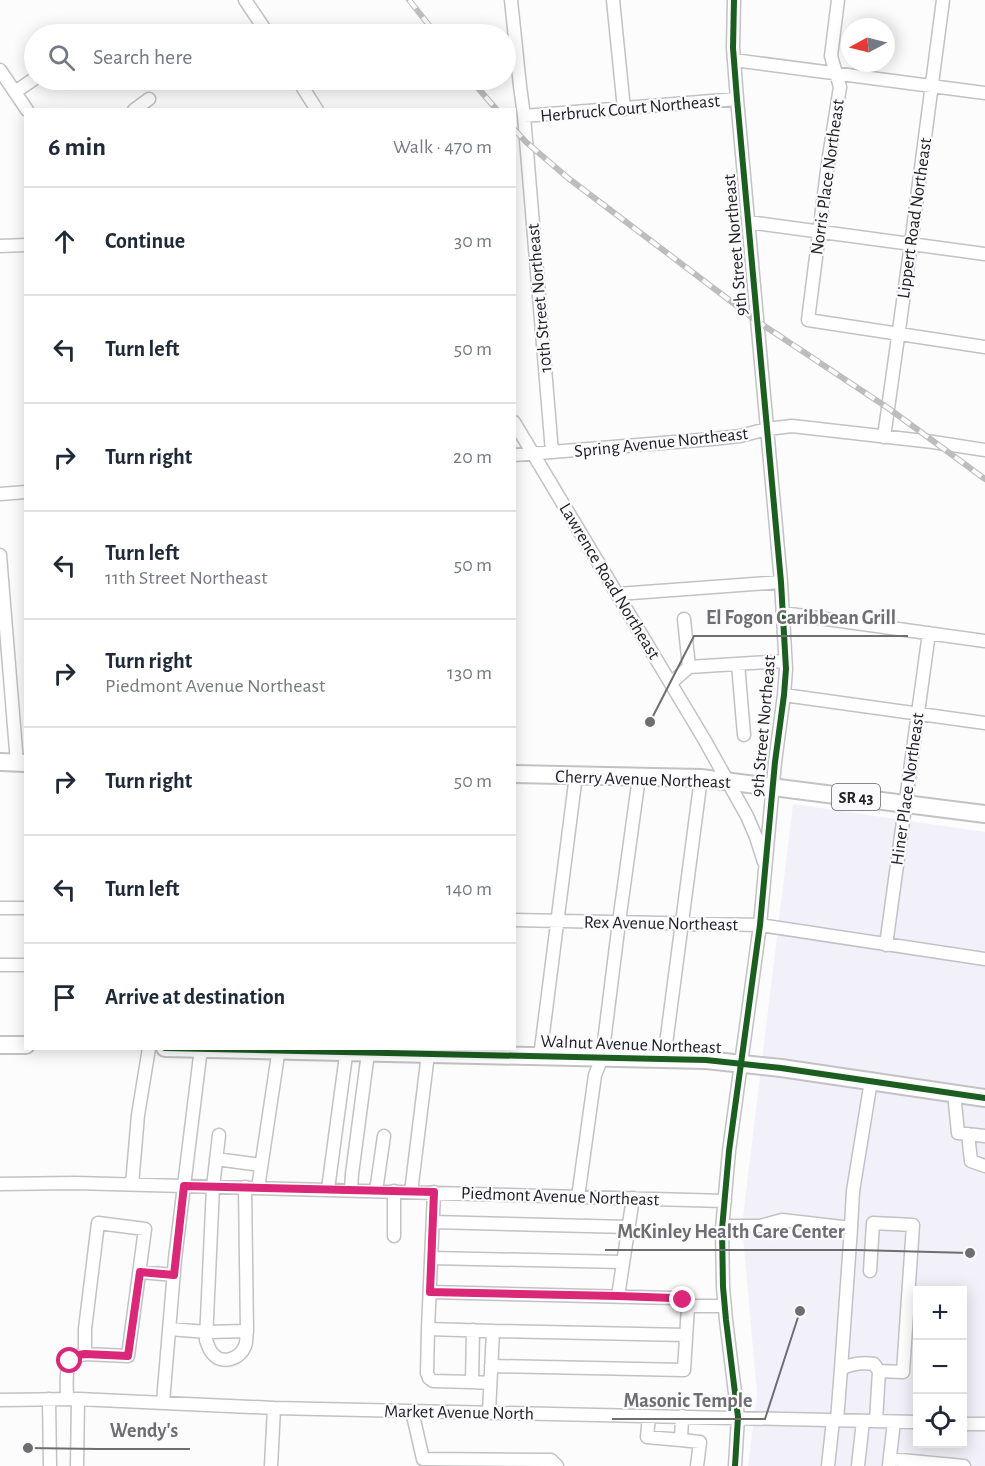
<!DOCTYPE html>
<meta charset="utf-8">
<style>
body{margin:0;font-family:"Alegreya Sans",sans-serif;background:#f6f6f7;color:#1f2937}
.controls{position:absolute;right:18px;bottom:18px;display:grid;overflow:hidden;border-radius:0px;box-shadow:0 3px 15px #0003}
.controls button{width:54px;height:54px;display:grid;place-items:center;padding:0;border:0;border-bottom:2px solid #e0e1e3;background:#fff;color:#1f2937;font:30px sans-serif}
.compass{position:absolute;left:841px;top:18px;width:54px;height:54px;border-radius:50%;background:#fff;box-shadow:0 3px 15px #0003;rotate:263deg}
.stop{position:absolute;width:18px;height:18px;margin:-14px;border:4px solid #db2777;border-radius:50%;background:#fff}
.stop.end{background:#db2777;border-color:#fff;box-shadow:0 2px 6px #0008}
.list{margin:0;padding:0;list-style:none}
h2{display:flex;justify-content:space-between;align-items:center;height:78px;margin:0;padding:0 24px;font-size:26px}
h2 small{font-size:20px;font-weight:400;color:#747a83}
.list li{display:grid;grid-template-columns:39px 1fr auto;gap:18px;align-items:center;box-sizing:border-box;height:108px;padding:0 24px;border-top:2px solid #e0e1e3}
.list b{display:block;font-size:22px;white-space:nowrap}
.list p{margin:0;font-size:20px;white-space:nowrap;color:#747a83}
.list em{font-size:20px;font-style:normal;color:#747a83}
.icon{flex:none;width:33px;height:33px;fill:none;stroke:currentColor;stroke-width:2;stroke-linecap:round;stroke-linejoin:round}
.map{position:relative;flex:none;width:985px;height:1466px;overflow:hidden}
.search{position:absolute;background:#fff;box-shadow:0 3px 15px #0003;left:24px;top:24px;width:492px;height:66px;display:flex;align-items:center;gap:15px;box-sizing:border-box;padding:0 21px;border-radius:33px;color:#747a83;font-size:22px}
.panel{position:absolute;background:#fff;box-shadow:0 3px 15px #0003;left:24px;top:108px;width:492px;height:942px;border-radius:0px}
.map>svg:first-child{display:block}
</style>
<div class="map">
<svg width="985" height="1466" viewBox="0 0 985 1466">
<rect width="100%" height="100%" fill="#fcfcfd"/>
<!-- commercial -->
<path fill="#f2f1f9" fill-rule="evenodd" d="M793,804L985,832V1466H748L757,1394L742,1225ZM918,1290H962V1444H918Z"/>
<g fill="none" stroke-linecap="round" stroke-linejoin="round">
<!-- minor casing -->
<g stroke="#c2c1c4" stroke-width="15">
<path id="minor" d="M245,0L268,34
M511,0L520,86L524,116L552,452
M613,0L624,109
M734,0L733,48L737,99L781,582L786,669L784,695L775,762L760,925L729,1151L722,1229L723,1287L726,1320L738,1417L735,1466
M838,0L831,56L840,87L828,163L808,320L985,347
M734,60L985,93
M0,70L27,110
M298,80L317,110
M15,92L34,79
M134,110L149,99
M524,116L737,99
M748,222L985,254
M0,246L26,245
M514,422L704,739L747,816L756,837L764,862
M884,437L911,244L943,0
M514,455L712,439L740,436L767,429L792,426L933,442L985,450
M0,494L26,492
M0,555L17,763
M618,594L781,582
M783,613L985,641
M684,619L689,667
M738,664L744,735
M671,683L689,667L785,661
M784,695L985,723
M0,908H26
M514,920L760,925L985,959
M886,945L929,633
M0,965H26
M540,1057L576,775
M664,1059L701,778
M954,1093L958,1133L985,1136
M968,1134L971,1161L985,1166
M219,1135L213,1187L206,1340C208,1345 209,1350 213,1354C222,1365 240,1359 245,1346C247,1342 246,1335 247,1331L245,1187
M216,1159L261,1165
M0,1184L75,1183L725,1201
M132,1185L138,1115L149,1048
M258,1188L279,1048
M328,1189L347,1048
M351,1190L352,1174L368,1053
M376,1191L384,1136
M411,1192L428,1054
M434,1192L428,1329L493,1331L489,1412
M578,1197L595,1075L602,1058L619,922L639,777
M433,1222L629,1227
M98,1223L145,1229L128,1356L85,1354V1329Z
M722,1226H760L782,1220L851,1228L853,1191L871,1081
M394,1236V1191
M431,1258L623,1262
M870,1271L873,1223L913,1225L903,1372L879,1371
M140,1272L174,1275
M430,1292L673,1298L683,1300L688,1306
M618,1296L633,1198
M169,1329L207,1332L247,1331
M428,1329L427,1373L429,1378L433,1381L472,1382
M473,1330L472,1382L490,1383
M493,1331L686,1335
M491,1366L684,1370L688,1306H724
M841,1369L851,1228
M49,1399L50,1466
M67,1399C67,1380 62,1358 85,1354
M0,1400L78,1399L274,1408L918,1422
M163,1402L175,1259L201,1048
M412,1411L423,1459L551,1460L557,1466
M649,1416L647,1437L681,1440
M682,1416L681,1440L700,1442L697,1466
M837,1420L841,1369C852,1363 862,1362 874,1364L879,1371L876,1421
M962,1424H985
M890,1459L964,1466
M889,1465L894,1422
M77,1466L78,1399
M271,1466L274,1408
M828,1466L833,1420
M858,1466L863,1421"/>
</g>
<!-- major casing -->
<g stroke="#c2c1c4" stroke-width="20">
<path id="major" d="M0,762L26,763
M514,774L701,778L985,814
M0,1045H26
M165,1048L706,1060L781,1068L985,1098"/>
</g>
<!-- minor -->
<use href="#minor" stroke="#fff" stroke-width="12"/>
<!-- major -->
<use href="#major" stroke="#fff" stroke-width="16"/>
<!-- rail casing -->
<g stroke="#bdbdbd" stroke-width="6">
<path id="rail" d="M409,0L436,34
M471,80L497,110
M514,129L526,142L568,178L757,321L888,408L985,479"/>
</g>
<!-- rail -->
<use href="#rail" stroke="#fbfbfe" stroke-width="4" stroke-dasharray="11" stroke-linecap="butt"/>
<!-- cycleway casing -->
<g stroke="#fbfbfe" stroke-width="10">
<path id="cycleway" d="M734,0L733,48L737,99L781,582L786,669L784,695L775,762L760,925L729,1151L722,1229L723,1287L726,1320L738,1417L735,1466
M165,1048L706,1060L781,1068L985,1098"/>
</g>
<!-- cycleway -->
<use href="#cycleway" stroke="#1b5e20" stroke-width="6"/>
</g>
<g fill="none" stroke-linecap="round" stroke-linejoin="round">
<!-- route -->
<path stroke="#db2777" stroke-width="8" d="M70,1361L78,1355L85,1354L128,1356L140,1272L174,1275L184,1186L434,1192L430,1292L618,1296L673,1298L683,1300"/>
</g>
<g text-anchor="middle" stroke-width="4.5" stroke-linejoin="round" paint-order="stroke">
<!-- shield labels -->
<rect fill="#fbfbfe" stroke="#636267" stroke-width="1.5" x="832" y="784" width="48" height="26" rx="4.5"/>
<g font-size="16" font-weight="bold" fill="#222126">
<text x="856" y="803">SR 43</text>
</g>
<!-- street labels -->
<g font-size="18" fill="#222126" stroke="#fbfbfe">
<text transform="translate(630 108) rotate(-5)" y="6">Herbruck Court Northeast</text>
<text transform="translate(827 177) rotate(-82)" y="6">Norris Place Northeast</text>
<text transform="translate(914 218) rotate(-82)" y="6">Lippert Road Northeast</text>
<text transform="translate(735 245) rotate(-95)" y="6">9th Street Northeast</text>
<text transform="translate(539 298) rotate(-95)" y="6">10th Street Northeast</text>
<text transform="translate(661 442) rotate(-6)" y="6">Spring Avenue Northeast</text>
<text transform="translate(610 581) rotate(59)" y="6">Lawrence Road Northeast</text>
<text transform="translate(763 726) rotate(-85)" y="6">9th Street Northeast</text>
<text transform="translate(643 779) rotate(2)" y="6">Cherry Avenue Northeast</text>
<text transform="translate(907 789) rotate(-82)" y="6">Hiner Place Northeast</text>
<text transform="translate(661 923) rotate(1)" y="6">Rex Avenue Northeast</text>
<text transform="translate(631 1044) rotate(2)" y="6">Walnut Avenue Northeast</text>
<text transform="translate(560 1196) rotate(2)" y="6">Piedmont Avenue Northeast</text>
<text transform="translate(459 1412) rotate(1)" y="6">Market Avenue North</text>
</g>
</g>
<!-- callouts -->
<path fill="none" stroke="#6e6e71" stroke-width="2" d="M650 722L694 636H908M970 1253L857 1250H605M800 1311L765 1419H612M28 1448L98 1449H190"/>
<g fill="#6e6e71" stroke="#fbfbfe" stroke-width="2">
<circle cx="650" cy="722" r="6"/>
<circle cx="970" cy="1253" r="6"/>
<circle cx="800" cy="1311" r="6"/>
<circle cx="28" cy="1448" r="6"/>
</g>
<g font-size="20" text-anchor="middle" font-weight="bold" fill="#6e6e71" stroke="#fbfbfe" stroke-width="4.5" stroke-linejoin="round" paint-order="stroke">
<text x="801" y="624">El Fogon Caribbean Grill</text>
<text x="731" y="1238">McKinley Health Care Center</text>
<text x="688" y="1407">Masonic Temple</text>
<text x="144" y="1437">Wendy's</text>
</g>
</svg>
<div class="controls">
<button>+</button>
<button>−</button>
<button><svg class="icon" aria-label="locate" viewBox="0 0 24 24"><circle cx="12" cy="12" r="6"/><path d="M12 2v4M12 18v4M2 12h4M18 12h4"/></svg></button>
</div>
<svg class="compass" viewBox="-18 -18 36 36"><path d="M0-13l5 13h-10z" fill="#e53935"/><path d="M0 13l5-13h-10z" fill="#747a83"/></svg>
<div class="stop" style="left:70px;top:1361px"></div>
<div class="stop end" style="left:683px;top:1300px"></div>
<div class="search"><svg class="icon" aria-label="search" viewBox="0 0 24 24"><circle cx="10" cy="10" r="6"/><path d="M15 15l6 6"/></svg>Search here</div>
<section class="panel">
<h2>6 min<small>Walk · 470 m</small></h2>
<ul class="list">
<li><svg class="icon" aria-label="ahead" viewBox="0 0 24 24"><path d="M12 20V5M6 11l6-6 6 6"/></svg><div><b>Continue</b></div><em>30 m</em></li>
<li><svg class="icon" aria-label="left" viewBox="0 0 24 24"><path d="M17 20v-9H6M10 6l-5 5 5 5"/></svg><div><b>Turn left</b></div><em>50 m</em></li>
<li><svg class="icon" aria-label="right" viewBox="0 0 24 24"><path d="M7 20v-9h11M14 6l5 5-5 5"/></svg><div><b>Turn right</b></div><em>20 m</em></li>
<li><svg class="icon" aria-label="left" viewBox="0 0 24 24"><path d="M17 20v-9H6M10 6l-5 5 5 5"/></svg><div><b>Turn left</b><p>11th Street Northeast</p></div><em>50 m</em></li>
<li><svg class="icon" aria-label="right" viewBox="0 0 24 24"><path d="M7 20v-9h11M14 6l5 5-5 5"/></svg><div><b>Turn right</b><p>Piedmont Avenue Northeast</p></div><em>130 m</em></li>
<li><svg class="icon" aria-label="right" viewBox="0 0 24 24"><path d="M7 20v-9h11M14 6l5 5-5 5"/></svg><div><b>Turn right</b></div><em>50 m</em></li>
<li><svg class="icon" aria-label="left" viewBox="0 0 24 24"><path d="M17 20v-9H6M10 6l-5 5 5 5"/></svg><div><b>Turn left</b></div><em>140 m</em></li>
<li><svg class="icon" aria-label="arrive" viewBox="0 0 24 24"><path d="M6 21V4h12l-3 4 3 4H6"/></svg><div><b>Arrive at destination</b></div></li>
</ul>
</section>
</div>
